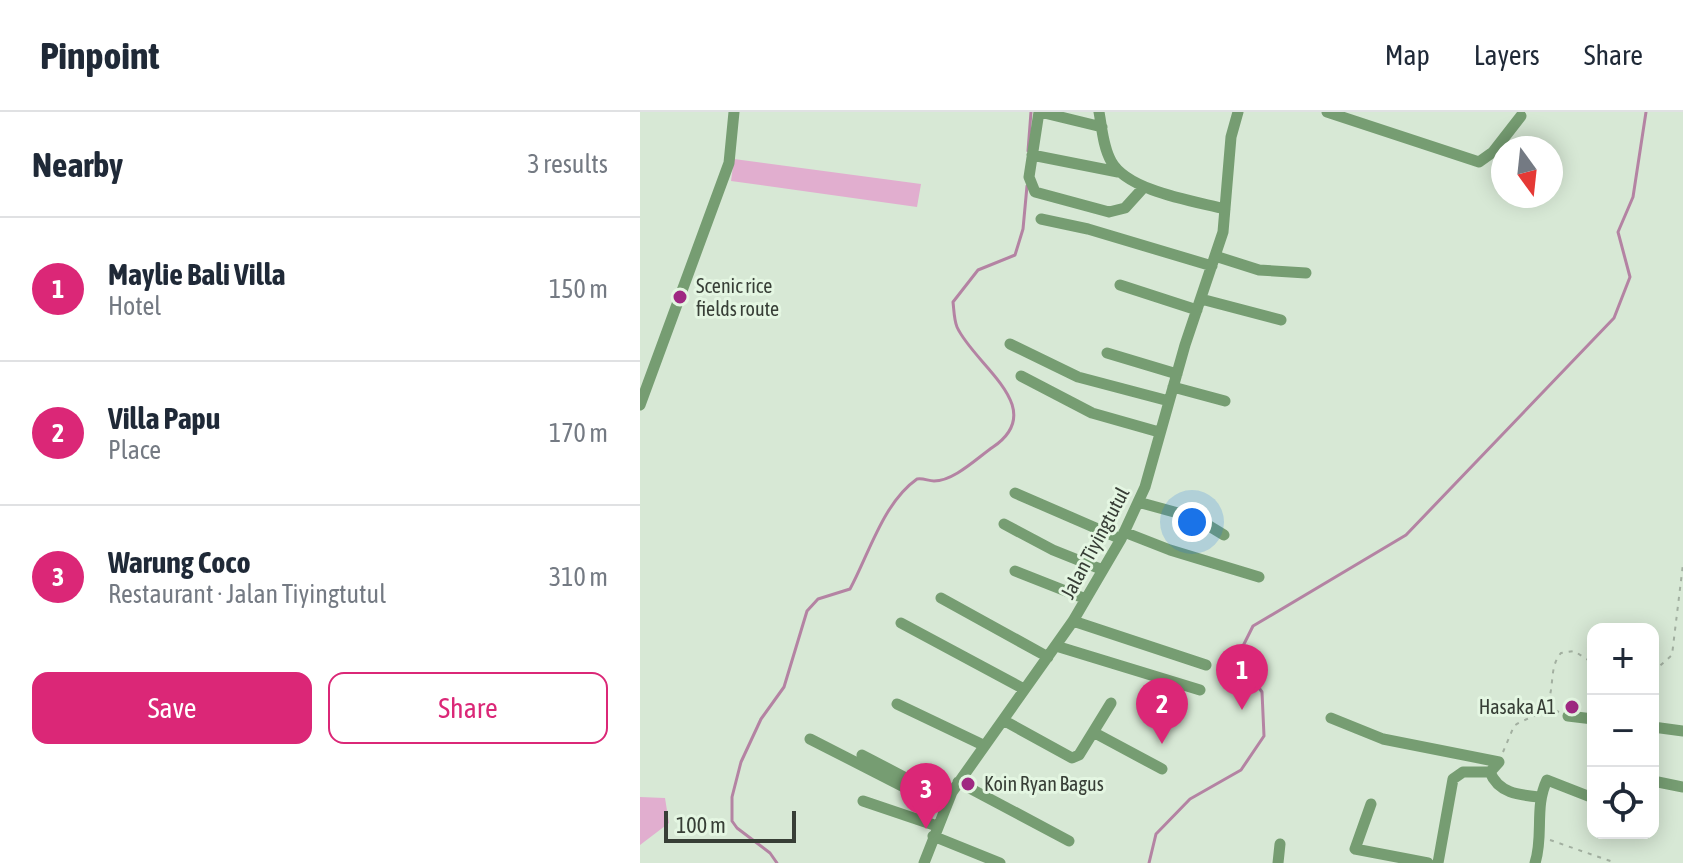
<!DOCTYPE html>
<meta charset="utf-8">
<style>
body{margin:0;font-family:"Asap Condensed",sans-serif;background:#f6f6f7;color:#1f2937}
.controls{position:absolute;right:24px;bottom:24px;display:grid;overflow:hidden;border-radius:16px;box-shadow:0 4px 20px #0003}
.controls button{width:72px;height:72px;display:grid;place-items:center;padding:0;border:0;border-bottom:2px solid #e0e1e3;background:#fff;color:#1f2937;font:40px sans-serif}
.compass{position:absolute;left:851px;top:24px;width:72px;height:72px;border-radius:50%;background:#fff;box-shadow:0 4px 20px #0003;rotate:165deg}
.scale{position:absolute;left:24px;bottom:20px;width:132px;box-sizing:border-box;padding-left:8px;border:4px solid #373e36;border-top:0;font-size:22px;line-height:28px;white-space:nowrap;color:#373e36;-webkit-text-stroke:6px #e4f6e2;paint-order:stroke}
.you{position:absolute;left:552px;top:410px;width:28px;height:28px;margin:-20px;border:6px solid #fff;border-radius:50%;background:#1a73e8;box-shadow:0 0 0 12px #1a73e833}
.badge{display:grid;place-items:center;width:52px;height:52px;border-radius:50%;background:#db2777;color:#fff;font-size:26px;font-weight:700}
.pin{position:absolute;translate:-50% -66px;filter:drop-shadow(0 2px 4px #0008)}
.pin::after{content:'';position:absolute;top:42px;width:28px;height:24px;background:inherit;clip-path:polygon(0 0,100% 0,50% 100%)}
.list{margin:0;padding:0;list-style:none}
h2{display:flex;justify-content:space-between;align-items:center;height:104px;margin:0;padding:0 32px;font-size:34px}
h2 small{font-size:26px;font-weight:400;color:#747a83}
.list li{display:grid;grid-template-columns:52px 1fr auto;gap:24px;align-items:center;box-sizing:border-box;height:144px;padding:0 32px;border-top:2px solid #e0e1e3}
.list b{display:block;font-size:30px;white-space:nowrap}
.list p{margin:0;font-size:26px;white-space:nowrap;color:#747a83}
.list em{font-size:26px;font-style:normal;color:#747a83}
.actions{display:flex;gap:16px;padding:24px 32px}
.actions a{flex:1;padding:18px 0;border:2px solid #db2777;border-radius:16px;text-align:center;font-size:28px;color:#db2777}
.actions .main{background:#db2777;color:#fff}
.icon{flex:none;width:44px;height:44px;fill:none;stroke:currentColor;stroke-width:2;stroke-linecap:round;stroke-linejoin:round}
.map{position:relative;flex:none;width:1043px;height:751px;overflow:hidden}
header{display:flex;align-items:center;gap:48px;box-sizing:border-box;height:112px;padding:0 40px;background:#fff;border-bottom:2px solid #e0e1e3}
header strong{font-size:38px}
nav{display:flex;gap:44px;margin-inline-start:auto;font-size:28px}
main{display:flex}
aside{flex:1;background:#fff}
.map>svg:first-child{display:block}
</style>
<header>
<strong>Pinpoint</strong>
<nav><a>Map</a><a>Layers</a><a>Share</a></nav>
</header>
<main>
<aside>
<h2>Nearby<small>3 results</small></h2>
<ul class="list">
<li><span class="badge">1</span><div><b>Maylie Bali Villa</b><p>Hotel</p></div><em>150 m</em></li>
<li><span class="badge">2</span><div><b>Villa Papu</b><p>Place</p></div><em>170 m</em></li>
<li><span class="badge">3</span><div><b>Warung Coco</b><p>Restaurant · Jalan Tiyingtutul</p></div><em>310 m</em></li>
</ul>
<div class="actions"><a class="main">Save</a><a>Share</a></div>
</aside>
<div class="map">
<svg width="1043" height="751" viewBox="0 0 1043 751">
<rect width="100%" height="100%" fill="#d7e8d5"/>
<!-- green -->
<path fill="#e1aecf" d="M94,47L281,72L277,95L91,69Z
M0,685L25,686L29,711L0,733Z"/>
<g fill="none" stroke-linecap="round" stroke-linejoin="round">
<!-- stream -->
<path stroke="#b483a3" stroke-width="3" d="M388,39L391,0
M137,751L130,741L97,716L92,709V685L101,650L121,607L144,575L167,499L178,487L210,477C229,442 243,391 277,367C284,366 288,369 294,369C314,369 337,346 353,335C410,296 334,253 317,215C314,208 314,198 313,190L338,158L375,143L383,117L387,74
M509,751L516,722L550,687L601,658L624,624L622,580L597,546L613,514L766,423L974,206L990,165L978,120L993,85L1006,0"/>
<!-- path -->
<path stroke="#a2afa0" stroke-width="2" stroke-dasharray="4 6" stroke-linecap="butt" d="M1013,560L1032,543L1043,452
M907,595L919,600
M863,640L874,614C883,607 897,605 903,598C917,581 907,557 921,541L934,539L953,551
M910,728L976,751"/>
<!-- minor -->
<path stroke="#769d72" stroke-width="11" d="M399,0L389,65L395,80L469,100L485,96L504,75
M400,0L462,15
M459,0C462,16 463,35 471,49C487,79 554,89 585,97
M687,0L839,50L853,40L881,4
M392,43L478,60
M401,107L448,117L572,154
M575,144L619,158L666,161
M480,173L557,198
M561,187L641,208
M370,232L438,265L529,289
M467,241L537,262
M381,264L452,301L519,320
M533,275L585,289
M0,293L89,51L94,0
M375,381L481,427
M498,390L556,406L584,423
M364,412L413,438L463,458
M484,420L530,438L619,465
M375,459L446,487
M301,486L408,545
M433,509L566,553
M261,511L384,577
M416,534L560,578
M257,592L343,633
M928,604L953,607
M691,606L743,627L859,650
M363,608L432,646L439,643L471,591
M1013,615L1043,619
M453,620L522,657
M170,627L268,677L306,691
M222,643L285,676
M850,660C858,681 879,683 899,685
M1013,669L1043,675
M318,670L429,729
M223,689L297,714
M731,692L715,737L788,751
M293,724L360,751
M284,751L312,680L433,509L481,427L505,375L545,233L583,120L591,25L598,0
M638,751L640,732
M798,751L813,667L823,660H850L859,650
M895,751C904,724 894,695 907,668L953,686"/>
</g>
<!-- markers -->
<g fill="#9f2982" stroke="#e4f6e2" stroke-width="3">
<circle cx="40" cy="185" r="8"/>
<circle cx="932" cy="595" r="8"/>
<circle cx="328" cy="672" r="8"/>
</g>
<g text-anchor="middle" stroke-width="6" stroke-linejoin="round" paint-order="stroke">
<!-- poi labels -->
<g font-size="20" fill="#373e36" stroke="#e4f6e2" text-anchor="start">
<text x="56" y="181">Scenic rice<tspan x="56" dy="23">fields route</tspan></text>
<text x="916" y="602" text-anchor="end">Hasaka A1</text>
<text x="344" y="679">Koin Ryan Bagus</text>
</g>
<!-- street labels -->
<g font-size="20" fill="#373e36" stroke="#e4f6e2">
<text transform="translate(455 431) rotate(-62)" y="7">Jalan Tiyingtutul</text>
</g>
</g>
</svg>
<div class="controls">
<button>+</button>
<button>−</button>
<button><svg class="icon" aria-label="locate" viewBox="0 0 24 24"><circle cx="12" cy="12" r="6"/><path d="M12 2v4M12 18v4M2 12h4M18 12h4"/></svg></button>
</div>
<svg class="compass" viewBox="-18 -18 36 36"><path d="M0-13l5 13h-10z" fill="#e53935"/><path d="M0 13l5-13h-10z" fill="#747a83"/></svg>
<div class="scale">100 m</div>
<div class="you"></div>
<div class="pin badge" style="left:602px;top:598px">1</div>
<div class="pin badge" style="left:522px;top:632px">2</div>
<div class="pin badge" style="left:286px;top:717px">3</div>
</div>
</main>
